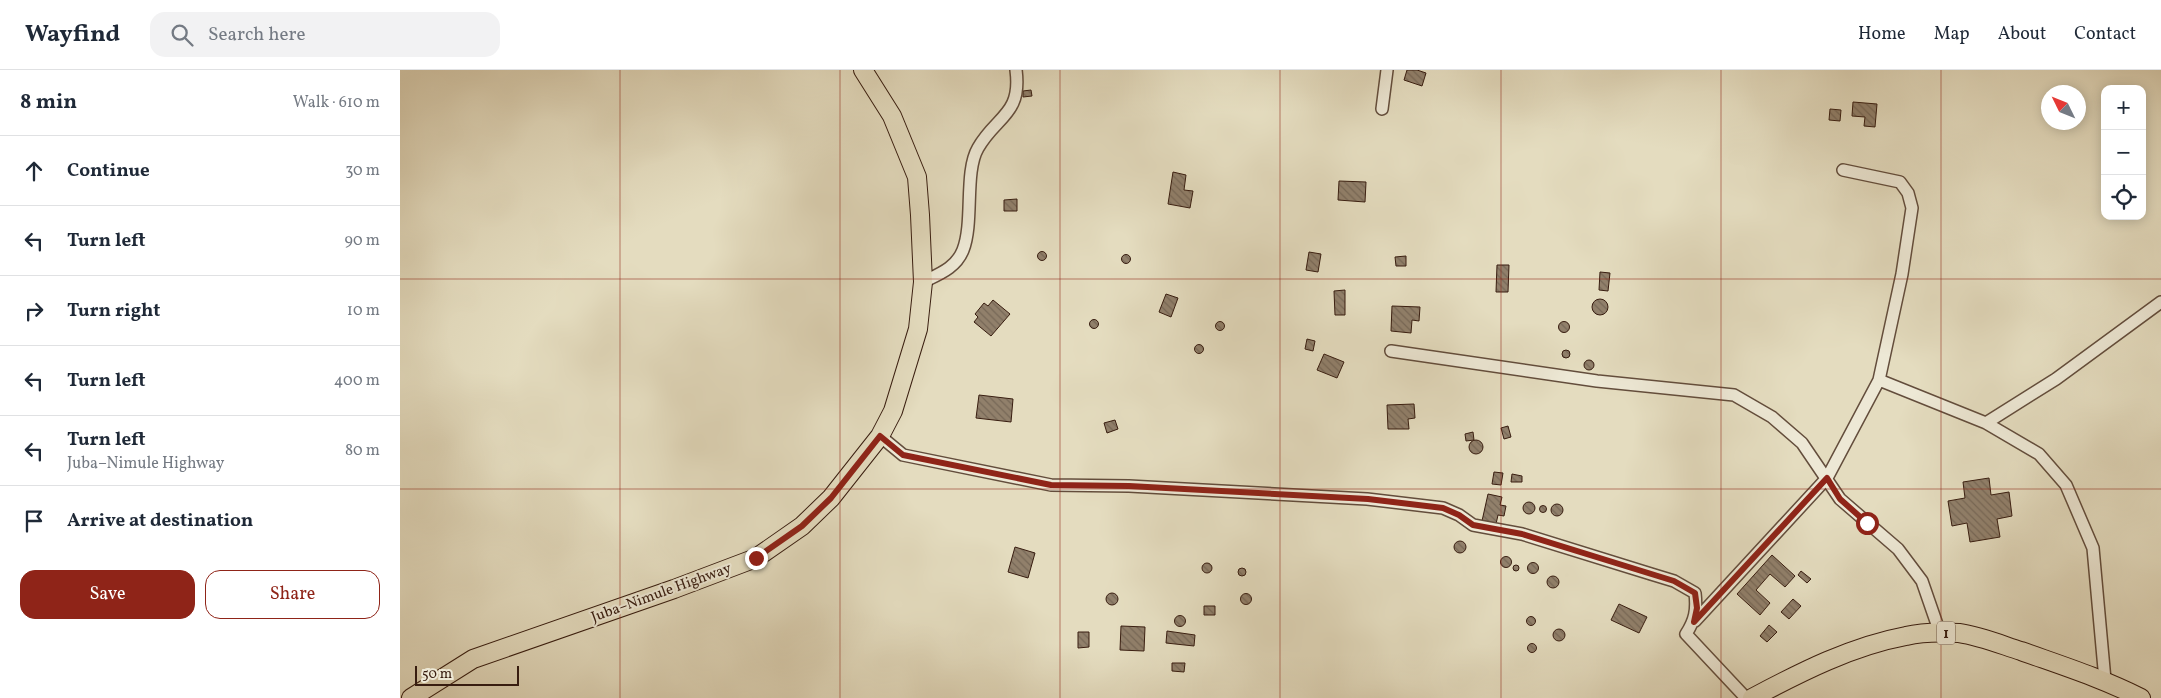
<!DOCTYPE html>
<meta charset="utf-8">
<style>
body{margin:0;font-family:Vollkorn,serif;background:#f2f2f3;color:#1f2937}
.controls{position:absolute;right:15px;top:15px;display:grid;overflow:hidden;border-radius:10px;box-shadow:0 2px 12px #0003}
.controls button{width:45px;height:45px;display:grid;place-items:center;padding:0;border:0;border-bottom:1px solid #e0e1e3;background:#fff;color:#1f2937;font:25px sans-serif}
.compass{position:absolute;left:1641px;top:15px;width:45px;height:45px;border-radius:50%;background:#fff;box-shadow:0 2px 12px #0003;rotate:313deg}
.scale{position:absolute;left:15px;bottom:12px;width:104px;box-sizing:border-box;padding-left:5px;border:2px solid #381d10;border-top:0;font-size:14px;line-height:18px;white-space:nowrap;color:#381d10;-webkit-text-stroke:4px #ede8d5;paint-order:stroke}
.stop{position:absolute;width:15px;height:15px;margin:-11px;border:4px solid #8f2418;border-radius:50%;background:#fff}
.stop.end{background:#8f2418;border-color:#fff;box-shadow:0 1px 5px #0008}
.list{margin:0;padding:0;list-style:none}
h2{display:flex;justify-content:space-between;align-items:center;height:65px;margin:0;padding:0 20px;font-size:21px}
h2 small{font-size:16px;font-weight:400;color:#747a83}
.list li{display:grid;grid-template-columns:32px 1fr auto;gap:15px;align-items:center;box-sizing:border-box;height:70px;padding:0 20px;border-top:1px solid #e0e1e3}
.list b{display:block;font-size:19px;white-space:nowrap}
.list p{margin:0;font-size:16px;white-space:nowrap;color:#747a83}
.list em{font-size:16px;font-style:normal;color:#747a83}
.actions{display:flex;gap:10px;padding:15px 20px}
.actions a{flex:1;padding:11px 0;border:1px solid #8f2418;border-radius:15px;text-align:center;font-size:18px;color:#8f2418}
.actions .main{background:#8f2418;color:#fff}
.icon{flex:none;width:28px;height:28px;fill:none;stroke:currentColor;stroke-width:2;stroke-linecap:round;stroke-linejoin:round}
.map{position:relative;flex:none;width:1761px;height:628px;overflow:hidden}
header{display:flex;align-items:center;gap:30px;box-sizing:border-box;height:70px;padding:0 25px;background:#fff;border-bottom:1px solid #e0e1e3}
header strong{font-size:24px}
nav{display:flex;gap:28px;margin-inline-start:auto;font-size:18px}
.search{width:350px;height:45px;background:#f2f2f3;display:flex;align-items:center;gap:12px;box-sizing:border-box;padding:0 18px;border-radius:15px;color:#747a83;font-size:19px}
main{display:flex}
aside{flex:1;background:#fff}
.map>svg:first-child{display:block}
</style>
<header>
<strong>Wayfind</strong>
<div class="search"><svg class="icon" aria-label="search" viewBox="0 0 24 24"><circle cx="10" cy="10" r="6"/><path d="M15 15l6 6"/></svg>Search here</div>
<nav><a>Home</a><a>Map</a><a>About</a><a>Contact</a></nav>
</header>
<main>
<aside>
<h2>8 min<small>Walk · 610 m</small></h2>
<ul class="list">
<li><svg class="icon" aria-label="ahead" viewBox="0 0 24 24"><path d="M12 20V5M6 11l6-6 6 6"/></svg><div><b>Continue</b></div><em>30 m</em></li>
<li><svg class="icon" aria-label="left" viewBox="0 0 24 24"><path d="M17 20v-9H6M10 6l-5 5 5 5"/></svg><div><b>Turn left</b></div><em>90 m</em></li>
<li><svg class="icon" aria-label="right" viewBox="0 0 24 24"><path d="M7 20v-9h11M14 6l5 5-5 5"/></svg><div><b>Turn right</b></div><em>10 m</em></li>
<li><svg class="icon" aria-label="left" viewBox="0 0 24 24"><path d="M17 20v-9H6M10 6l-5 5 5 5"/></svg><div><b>Turn left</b></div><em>400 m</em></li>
<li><svg class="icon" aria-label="left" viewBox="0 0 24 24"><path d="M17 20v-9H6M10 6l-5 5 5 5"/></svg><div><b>Turn left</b><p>Juba–Nimule Highway</p></div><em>80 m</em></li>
<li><svg class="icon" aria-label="arrive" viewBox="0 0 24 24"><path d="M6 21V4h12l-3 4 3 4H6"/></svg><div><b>Arrive at destination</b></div></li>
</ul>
<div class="actions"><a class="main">Save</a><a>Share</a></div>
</aside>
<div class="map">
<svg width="1761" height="628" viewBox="0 0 1761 628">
<defs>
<pattern id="building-back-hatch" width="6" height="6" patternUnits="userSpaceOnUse" patternTransform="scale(1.25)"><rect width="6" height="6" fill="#91806b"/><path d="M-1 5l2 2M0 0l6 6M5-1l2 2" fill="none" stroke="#776857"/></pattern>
</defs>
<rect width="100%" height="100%" fill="#e4dcbf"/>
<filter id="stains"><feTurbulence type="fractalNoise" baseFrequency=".004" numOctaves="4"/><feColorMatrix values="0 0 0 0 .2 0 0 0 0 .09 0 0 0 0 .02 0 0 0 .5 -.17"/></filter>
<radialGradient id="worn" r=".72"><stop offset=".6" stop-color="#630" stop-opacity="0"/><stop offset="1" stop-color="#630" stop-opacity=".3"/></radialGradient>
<!-- building -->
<path fill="url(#building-back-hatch)" stroke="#381d10" d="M1007,0H1017L1026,3L1022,16L1004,10Z
M631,20L632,26L623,27V21Z
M1453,32L1477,34L1475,57L1464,56L1465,47L1452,46Z
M1430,39L1441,40L1440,51L1429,50Z
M773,102L786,105L784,120L793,121L790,138L768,134Z
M939,111L966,112L965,132L938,130Z
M617,129V141H604V130Z
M637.5 186a4.5 4.5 0 1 1 9 0a4.5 4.5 0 1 1-9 0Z
M909,182L921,184L918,202L906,200Z
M721.5 189a4.5 4.5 0 1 1 9 0a4.5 4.5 0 1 1-9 0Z
M1006,186V196H996L995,187Z
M1097,195H1109L1108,222H1096Z
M1200,202L1210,203L1208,221L1199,220Z
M945,220V245H935L934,221Z
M766,224L778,228L771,247L759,242Z
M1192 237a8 8 0 1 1 16 0a8 8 0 1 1-16 0Z
M593,230L610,244L591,266L574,252L578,247L575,244L584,233L588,236Z
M992,236L1020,237L1019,251L1012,250L1011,263L991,261Z
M689.5 254a4.5 4.5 0 1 1 9 0a4.5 4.5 0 1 1-9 0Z
M1158.5 257a5.5 5.5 0 1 1 11 0a5.5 5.5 0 1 1-11 0Z
M815.5 256a4.5 4.5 0 1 1 9 0a4.5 4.5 0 1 1-9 0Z
M907,269L915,271L913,281L905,279Z
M794.5 279a4.5 4.5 0 1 1 9 0a4.5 4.5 0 1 1-9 0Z
M1162 284a4 4 0 1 1 8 0a4 4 0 1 1-8 0Z
M924,284L944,292L937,308L917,300Z
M1184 295a5 5 0 1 1 10 0a5 5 0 1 1-10 0Z
M579,325L613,329L611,352L576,348Z
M1014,334L1015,348L1008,349L1009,359H988L987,335Z
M715,350L718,359L707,363L704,353Z
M1108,356L1111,367L1104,369L1101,358Z
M1073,362L1074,370L1066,371L1065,364Z
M1069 377a7 7 0 1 1 14 0a7 7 0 1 1-14 0Z
M1094,402L1103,403L1101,415L1092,414Z
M1112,404L1122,406V412H1111Z
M1589,408L1591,425L1609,422L1612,446L1597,449L1600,467L1570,472L1567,453L1552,456L1548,431L1565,428L1563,412Z
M1088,424L1102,427L1100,435L1106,436L1104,446L1098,445L1096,454L1082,451Z
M1123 438a6 6 0 1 1 12 0a6 6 0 1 1-12 0Z
M1151 440a6 6 0 1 1 12 0a6 6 0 1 1-12 0Z
M1139.5 439a3.5 3.5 0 1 1 7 0a3.5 3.5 0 1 1-7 0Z
M1054 477a6 6 0 1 1 12 0a6 6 0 1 1-12 0Z
M615,477L635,483L628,508L608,502Z
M1372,485L1395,506L1385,517L1370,504L1356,520L1370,533L1360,545L1337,524Z
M1100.5 492a5.5 5.5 0 1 1 11 0a5.5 5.5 0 1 1-11 0Z
M1127.5 498a5.5 5.5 0 1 1 11 0a5.5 5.5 0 1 1-11 0Z
M802 498a5 5 0 1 1 10 0a5 5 0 1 1-10 0Z
M1113 498a3 3 0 1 1 6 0a3 3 0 1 1-6 0Z
M838 502a4 4 0 1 1 8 0a4 4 0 1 1-8 0Z
M1401,501L1411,509L1407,513L1398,505Z
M1147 512a6 6 0 1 1 12 0a6 6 0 1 1-12 0Z
M706 529a6 6 0 1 1 12 0a6 6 0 1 1-12 0Z
M840.5 529a5.5 5.5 0 1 1 11 0a5.5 5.5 0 1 1-11 0Z
M1393,529L1401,536L1389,549L1381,542Z
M1219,534L1247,547L1239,563L1211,550Z
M804,536H815V545H804Z
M774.5 551a5.5 5.5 0 1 1 11 0a5.5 5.5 0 1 1-11 0Z
M1126.5 551a4.5 4.5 0 1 1 9 0a4.5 4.5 0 1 1-9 0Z
M1369,555L1377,562L1367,572L1360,566Z
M721,556L745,557L744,581L720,580Z
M1153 565a6 6 0 1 1 12 0a6 6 0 1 1-12 0Z
M767,561L795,565L794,576L766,573Z
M678,562H689V577L678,578Z
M1127.5 578a4.5 4.5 0 1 1 9 0a4.5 4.5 0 1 1-9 0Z
M772,593H785L784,602L772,601Z"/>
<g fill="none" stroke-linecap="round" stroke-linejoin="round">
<!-- minor casing -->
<g stroke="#634d3c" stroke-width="14">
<path id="minor" d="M982,39L987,0
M1443,100L1500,112L1508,123L1512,138L1502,204L1479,310
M523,212C539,204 556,198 563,180C574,152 564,102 578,78C596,46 622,45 616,0
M991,281L1197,311L1334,325L1372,347L1402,373L1440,429L1498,479L1522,511L1540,563
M1586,353L1656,309L1761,232
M480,366L503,385L651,415L729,416L967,429L1043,438L1059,445L1073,455L1122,464L1251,504L1274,511L1295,523C1297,540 1295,550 1286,564L1346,628
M1295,551L1427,408L1479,310L1586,353L1639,384L1666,415L1693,478L1705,610"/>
</g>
<!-- primary casing -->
<g stroke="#381d10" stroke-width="20">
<path id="primary" d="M11,628L73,589L274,519L356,488L402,456L431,428L480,366L493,341L518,259L523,212L520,145L517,107L492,46L463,0
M1352,628C1401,602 1452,576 1506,566C1522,562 1543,562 1559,563C1580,566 1602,575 1621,581C1663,596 1701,608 1741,628"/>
</g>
<!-- minor -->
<use href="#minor" stroke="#ede8d5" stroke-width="11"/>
<!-- primary -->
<use href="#primary" stroke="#e4dcbf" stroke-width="18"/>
</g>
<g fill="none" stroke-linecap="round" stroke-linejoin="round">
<!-- route -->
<path stroke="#8f2418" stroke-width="6" d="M356,488L402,456L431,428L480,366L503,385L651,415L729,416L968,429L1043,438L1059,445L1073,455L1122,464L1274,511L1295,523L1297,538L1294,552L1427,408L1440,429L1467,453"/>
</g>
<!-- grid -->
<path fill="none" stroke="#8f2418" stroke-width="1" stroke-opacity="0.55" d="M220,0V628M440,0V628M660,0V628M880,0V628M1101,0V628M1321,0V628M1541,0V628M0,209H1761M0,419H1761"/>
<g text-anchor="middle" stroke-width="4" stroke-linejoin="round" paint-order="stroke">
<!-- shield labels -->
<rect fill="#ede8d5" stroke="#6e5a4b" stroke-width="1" x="1537" y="551.5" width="18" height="23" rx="4"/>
<g font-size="14" font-weight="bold" fill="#381d10">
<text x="1546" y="568">1</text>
</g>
<!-- street labels -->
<g font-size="15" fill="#381d10" stroke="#ede8d5">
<text transform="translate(261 522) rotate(-20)" y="5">Juba–Nimule Highway</text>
</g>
</g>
<rect width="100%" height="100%" filter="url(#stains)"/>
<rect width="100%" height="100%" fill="url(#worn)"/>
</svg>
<div class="controls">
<button>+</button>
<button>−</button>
<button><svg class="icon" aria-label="locate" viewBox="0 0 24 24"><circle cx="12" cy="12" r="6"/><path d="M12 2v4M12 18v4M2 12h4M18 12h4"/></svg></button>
</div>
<svg class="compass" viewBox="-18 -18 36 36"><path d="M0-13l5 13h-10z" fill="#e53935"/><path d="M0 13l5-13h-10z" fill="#747a83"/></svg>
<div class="scale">50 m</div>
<div class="stop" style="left:1467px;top:453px"></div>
<div class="stop end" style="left:356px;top:488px"></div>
</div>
</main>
